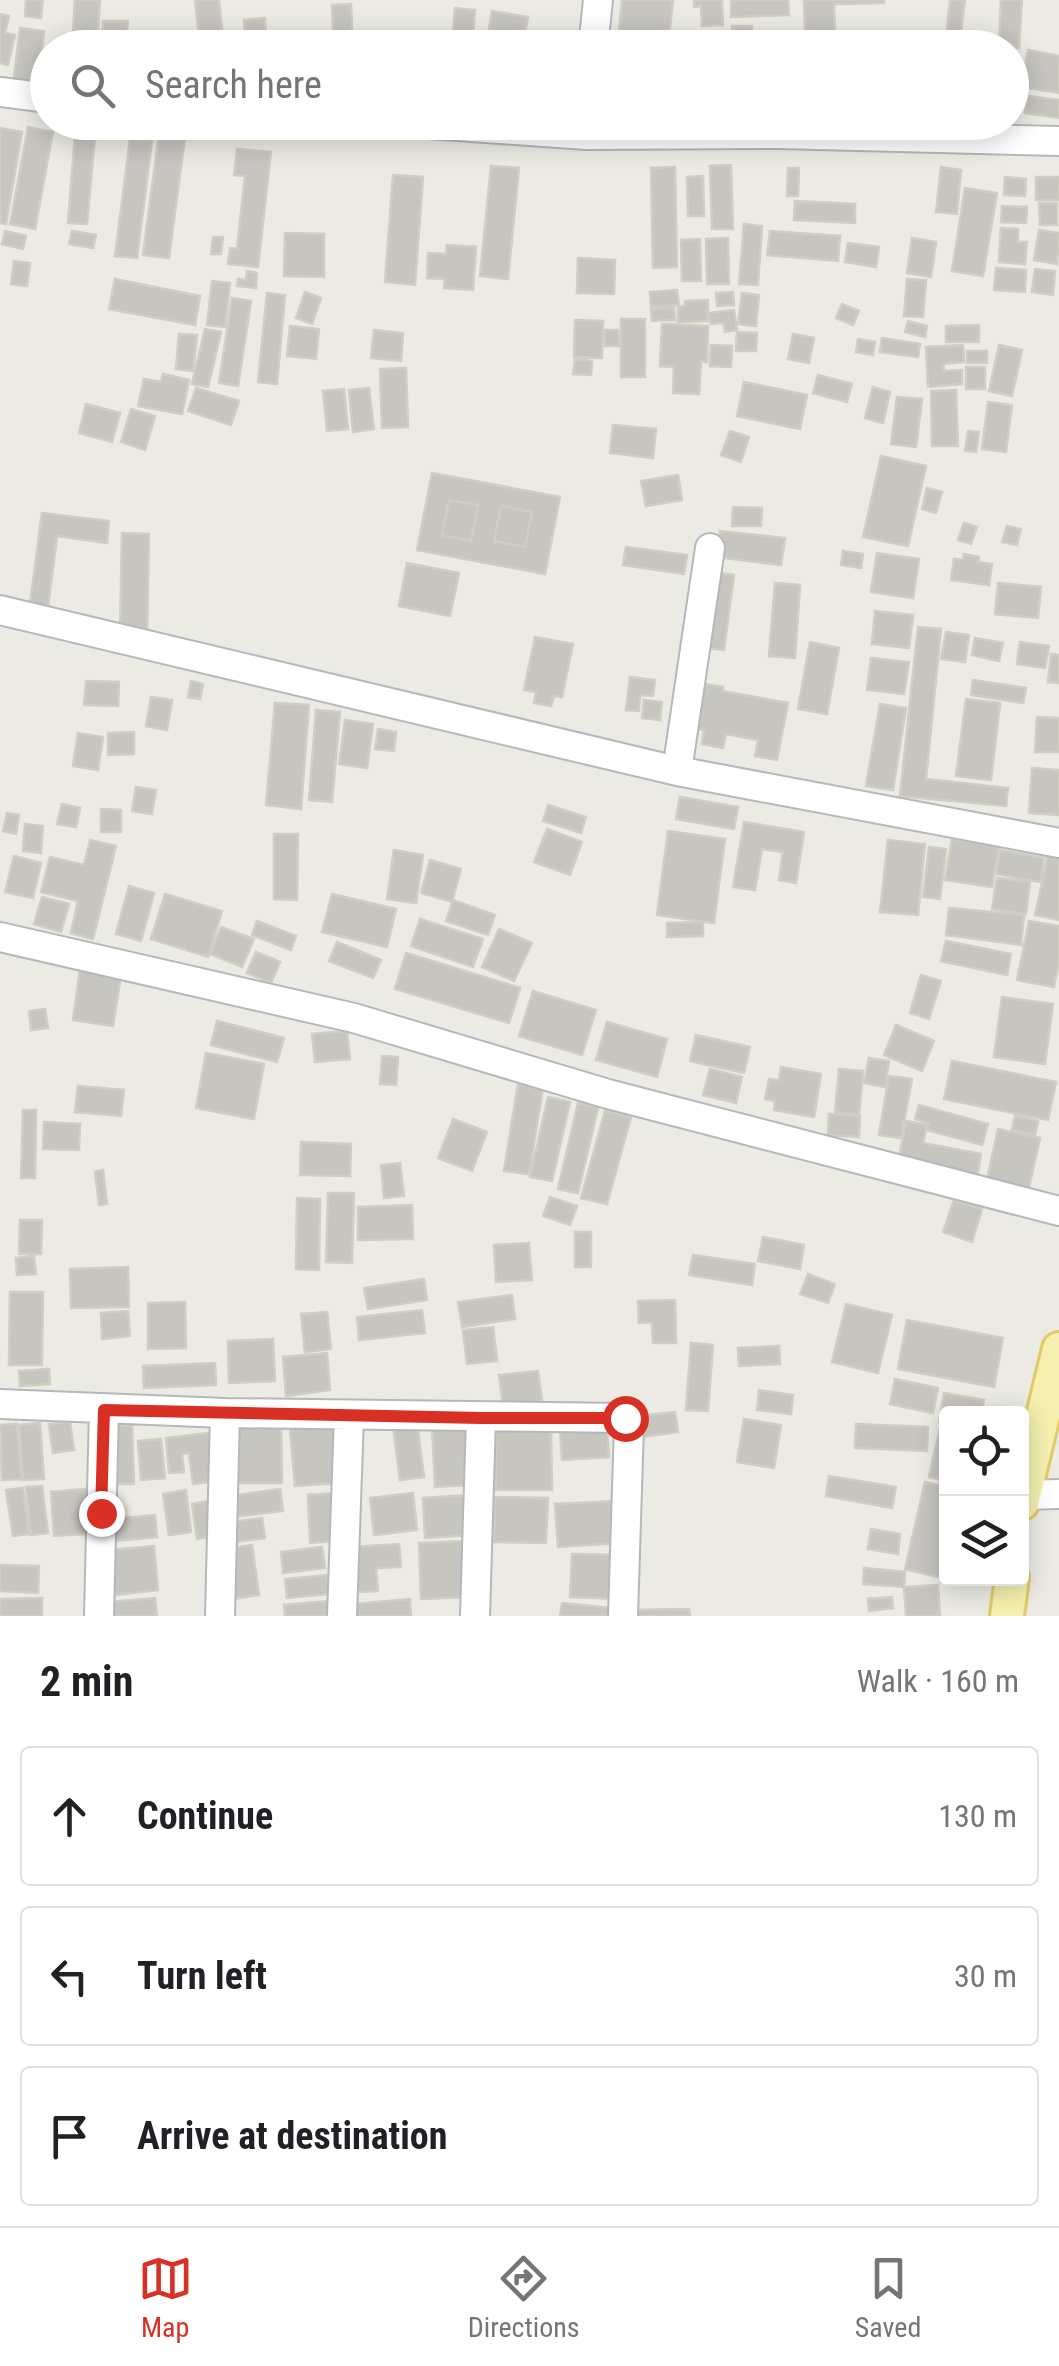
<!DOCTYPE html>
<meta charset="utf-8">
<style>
body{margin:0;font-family:"Roboto Condensed",sans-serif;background:#f2f2f2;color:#202124}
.controls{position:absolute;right:30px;bottom:30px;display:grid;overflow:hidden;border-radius:10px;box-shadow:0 5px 25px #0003}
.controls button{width:90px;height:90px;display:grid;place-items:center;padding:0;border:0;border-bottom:2px solid #e0e0e0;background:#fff;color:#202124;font:50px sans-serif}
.stop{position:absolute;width:30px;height:30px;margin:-22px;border:8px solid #d93025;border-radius:50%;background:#fff}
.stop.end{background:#d93025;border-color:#fff;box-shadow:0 2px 10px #0008}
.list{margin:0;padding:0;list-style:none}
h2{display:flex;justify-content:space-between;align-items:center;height:130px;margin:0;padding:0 40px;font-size:42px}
h2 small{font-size:32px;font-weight:400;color:#757577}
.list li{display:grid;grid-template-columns:65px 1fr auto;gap:30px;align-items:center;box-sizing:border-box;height:140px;margin:0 20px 20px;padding:0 20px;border:2px solid #e0e0e0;border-radius:10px}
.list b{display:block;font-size:38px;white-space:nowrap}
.list em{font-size:32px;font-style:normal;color:#757577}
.icon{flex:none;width:55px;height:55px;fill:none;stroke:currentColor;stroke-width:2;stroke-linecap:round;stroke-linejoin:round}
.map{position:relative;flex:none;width:1059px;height:1616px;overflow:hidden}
.search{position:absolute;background:#fff;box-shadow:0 5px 25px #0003;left:30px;right:30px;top:30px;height:110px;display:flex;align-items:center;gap:25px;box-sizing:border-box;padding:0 35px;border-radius:55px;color:#757577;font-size:38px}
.sheet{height:610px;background:#fff}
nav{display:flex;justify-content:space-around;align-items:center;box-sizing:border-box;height:140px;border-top:2px solid #e0e0e0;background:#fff;font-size:28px;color:#757577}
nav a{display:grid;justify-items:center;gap:5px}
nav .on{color:#d93025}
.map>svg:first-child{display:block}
</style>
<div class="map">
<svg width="1059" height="1616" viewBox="0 0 1059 1616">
<rect width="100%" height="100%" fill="#ecebe3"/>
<!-- building -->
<path fill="#c7c5c0" stroke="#d0cdc2" stroke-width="2.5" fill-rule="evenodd" d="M26,0H43L41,18L25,16Z
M75,0H100L97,48H72Z
M195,0H219L224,48H200Z
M622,0H673L669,37L619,32Z
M694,0H722L723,25L702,26L701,6L694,7Z
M731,0H788L789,15L731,17Z
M804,0H884V3L834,4L835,36H805Z
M950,0H965L960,40L946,38Z
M1001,0H1022L1019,48L999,46Z
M351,4L353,48H334L332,5Z
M455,8L475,10L472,47L452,45Z
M492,11L528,17L522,48H486Z
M0,14L9,16L5,33L15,35L8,65L0,63Z
M265,18L267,48H246L244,20Z
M103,21H128L127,32H140L139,48H102Z
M732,26H752L753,48H733Z
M20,28L44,31L38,87L13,85Z
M789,33L790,48H761V34Z
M704,37H727V48H704Z
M1028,50L1059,56V93L1021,87Z
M1028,96L1059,100V118L1025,113Z
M28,127L53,132L35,229L10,224Z
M0,128L22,132L6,224L0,223Z
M75,134L95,136L87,224L68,223Z
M159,134L185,137L169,258L143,255Z
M130,139L152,141L137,258L115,256Z
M237,149L271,152L258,267L228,264L230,248L237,249L245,176L234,175Z
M731,165L733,229H712L710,166Z
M491,166L519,168L508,279L480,276Z
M675,167L677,267L653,268L651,168Z
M941,167L961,170L957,214L936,212Z
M788,168H799L798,196H787Z
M393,175L423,177L415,285L385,282Z
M703,176L704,216H688L687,177Z
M1005,177L1026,179L1025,196L1004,195Z
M1036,177H1059V200H1036Z
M965,188L997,193L983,276L952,271Z
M795,201L855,204V223L794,220Z
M1039,203H1057V225H1040Z
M1002,206L1027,207L1026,223L1001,222Z
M744,224L762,226L758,285L739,284Z
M1001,228L1018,229V242H1027L1025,264L999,262Z
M1039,230L1059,233L1057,264L1034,260Z
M5,231L26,236L23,249L2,244Z
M72,231L96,235L93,248L69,244Z
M770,231L840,236L838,261L767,255Z
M285,233L324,234V277L284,276Z
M213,237H223L221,254H211Z
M728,238L729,284H707L706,239Z
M912,238L936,242L931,277L907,273Z
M700,239L701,281H682L681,240Z
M848,243L879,247L876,267L845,262Z
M447,245L476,247L473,290L444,288L445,279L427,278L428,253L446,254Z
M578,258L615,260L614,294L577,293Z
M14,261L30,263L27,286L11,284Z
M996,268L1026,270L1025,292L994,290Z
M1035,269L1055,271L1053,295L1032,292Z
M247,271L257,273L256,288L237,286L238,279L246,280Z
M115,279L200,296L195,325L109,309Z
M907,279L926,280L923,317L904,316Z
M212,281L230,283L225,327L207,325Z
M677,290L679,305L651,307L650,292Z
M305,292L321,298L312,324L296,318Z
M733,292L734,305L717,306L716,293Z
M267,293L285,295L277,384L258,382Z
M742,293L759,295L756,326L738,324Z
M232,298L251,301L238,386L219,383Z
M708,300V321L678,322V307L685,306V301Z
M842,304L859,311L853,325L836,318Z
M674,308L675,320L652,321L651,309Z
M734,310L737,330L725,332L724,323L711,324L709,313Z
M621,319H645V377H621Z
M575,320L603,321L602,358L574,357Z
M908,321L927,326L925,337L905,332Z
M662,324L708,326L707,362L701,361L699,394L673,393L674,367L660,366Z
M979,325V342H946V326Z
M290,326L319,329L316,359L287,356Z
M205,329L221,332L208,387L192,384Z
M374,330L403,333L401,361L371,358Z
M604,330H618L619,346H605Z
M737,332L757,333L756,351H736Z
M179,334L197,335L193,371L176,369Z
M793,334L814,338L809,363L788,359Z
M882,338L920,344L918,357L880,352Z
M858,339L875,342L873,355L856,352Z
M711,345L732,346L731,367L710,366Z
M963,345L964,362L943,364L944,371L962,370V384L928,387L926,347Z
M999,345L1022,350L1012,396L989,391Z
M967,351H987V363H967Z
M575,359L592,361L591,375L573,374Z
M966,367H985V389H966Z
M406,368L408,427L382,428L380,369Z
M163,374L189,380L182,414L138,406L144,379L161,382Z
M818,375L852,384L847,402L813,393Z
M744,382L807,395L800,429L737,416Z
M873,387L890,392L883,423L865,418Z
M196,388L239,401L231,425L188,411Z
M369,388L374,429L353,432L349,390Z
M344,389L348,429L327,431L323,391Z
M956,390L958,446H932L931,391Z
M897,397L922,399L916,447L891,444Z
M988,402L1012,405L1006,452L982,449Z
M86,404L120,413L112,442L79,433Z
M131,409L155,416L145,450L121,442Z
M613,425L656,429L653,458L610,453Z
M730,431L749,437L741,462L721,455Z
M968,431L979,432L976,452L965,451Z
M881,456L926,466L908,546L863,537Z
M432,473L560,497L545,574L417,550ZM449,500L478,505L471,541L442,535ZM501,506L532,512L525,547L494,541Z
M678,475L682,500L646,506L641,481Z
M927,488L942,492L936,513L922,509Z
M449,500L478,505L471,541L442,535Z
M501,506L532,512L525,547L494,541Z
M733,507L762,508L761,526H732Z
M42,513L109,521L107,543L57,536L47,614L29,612Z
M964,523L977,527L971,544L958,540Z
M1007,526L1021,529L1017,545L1002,542Z
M720,531L785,538L781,565L717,557Z
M122,533L149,534L147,634H120Z
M626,547L687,555L684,574L623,565Z
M843,551L863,554L861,568L841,565Z
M877,553L919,559L913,598L871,592Z
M964,554L979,557L978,562L992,564L989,585L951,580L954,559L963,560Z
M407,563L459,573L450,616L399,606Z
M713,572L734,575L724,650L703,648Z
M775,583L800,585L795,658L769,656Z
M998,583L1041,587L1038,618L995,614Z
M875,611L913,615L909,648L872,644Z
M918,627L941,629L926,779L1008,788L1006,806L900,796Z
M946,632L969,635L965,662L941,659Z
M535,637L573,644L562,697L554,696L551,706L534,703L536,692L524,690Z
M975,638L1003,643L999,661L972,655Z
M810,642L839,648L827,714L798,709Z
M1020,642L1049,646L1045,668L1017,664Z
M1051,654L1059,655V683L1048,682Z
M871,658L909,662L904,694L867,690Z
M630,677L655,680L653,696L640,695L639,711L626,710Z
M973,680L1026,688L1023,703L971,695Z
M86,681L119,682L118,706L84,705Z
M191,681L203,684L200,699L188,697Z
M699,683L723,687L722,691L788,703L777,760L755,756L758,740L726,734L723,748L702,744L704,730L691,728Z
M151,697L172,700L167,730L146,726Z
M966,699L1000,703L991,780L956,776Z
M644,700L662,702L660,720L642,718Z
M275,703L309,705L301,809L266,805Z
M880,704L906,708L893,790L866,786Z
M316,710L340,712L332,802L309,800Z
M1037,717L1059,718V752H1035Z
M345,720L373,724L367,768L339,764Z
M378,729L396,732L394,751L375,749Z
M134,732V754L108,755V733Z
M78,733L103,737L98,770L73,766Z
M1032,768L1059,770V815L1029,813Z
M136,787L156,790L152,814L132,811Z
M680,797L738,807L734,829L676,819Z
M62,804L80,808L76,827L57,824Z
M548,805L586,817L581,833L543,821Z
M101,809L121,810V832H101Z
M7,813L19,815L16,834L3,831Z
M744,822L804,832L796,883L779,880L783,852L762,849L755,890L733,887Z
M25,824L43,826L41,853L23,851Z
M547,829L582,842L570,875L534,862Z
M668,831L725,839L714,923L657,915Z
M274,834H298L297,900L274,899Z
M952,839L999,846L992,887L945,880Z
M90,840L116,846L93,939L71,933L78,901L41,892L50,857L84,865Z
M888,840L925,844L918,915L880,912Z
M929,847L946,849L940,899L923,897Z
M394,850L423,855L416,903L387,899Z
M1000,850L1044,858L1040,882L996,874Z
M1048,855L1059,858V920L1035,915Z
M14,856L41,863L33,898L5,892Z
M430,860L461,869L452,902L421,893Z
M997,878L1030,882L1026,914L992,909Z
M129,886L154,893L141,941L116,934Z
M165,894L222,911L208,957L151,939Z
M332,894L396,909L387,947L322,932Z
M42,897L69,904L61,932L34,924Z
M453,900L495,915L488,935L446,921Z
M949,908L1024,915L1021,945L946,935Z
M420,919L483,939L473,967L411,946Z
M257,921L296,936L291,950L252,935Z
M1029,921L1059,926V961L1054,987L1017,980Z
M703,922V936L667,937V923Z
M221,927L254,939L242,967L210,954Z
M499,929L532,943L514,981L482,967Z
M946,941L1011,954L1007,975L941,961Z
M337,942L381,960L373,978L329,961Z
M256,952L280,962L271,983L247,973Z
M406,953L520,988L509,1023L395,989Z
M80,969L121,975L113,1026L73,1020Z
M921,975L941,981L929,1019L910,1013Z
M533,991L596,1010L582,1055L519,1036Z
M1002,997L1053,1004L1045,1064L994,1057Z
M45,1009L48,1028L31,1030L29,1011Z
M217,1021L284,1038L277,1062L211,1045Z
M607,1022L667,1039L657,1077L596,1060Z
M896,1025L934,1041L922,1071L884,1055Z
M347,1031L350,1059L315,1062L312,1034Z
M696,1035L750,1047L744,1073L690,1061Z
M206,1053L264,1064L254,1119L196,1108Z
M382,1056L398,1057L396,1085L380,1084Z
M869,1058L889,1061L885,1087L864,1083Z
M952,1061L1056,1082L1048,1120L944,1099Z
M781,1067L821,1074L814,1117L774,1110L775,1101L765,1099L769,1079L779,1080Z
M710,1069L742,1077L736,1103L703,1095Z
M839,1069L863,1071L859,1114L835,1112Z
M889,1076L912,1079L901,1138L879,1135Z
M518,1084L543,1088L529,1174L504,1171Z
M78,1086L124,1090L121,1116L75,1112Z
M548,1097L570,1102L552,1181L530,1177Z
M578,1103L598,1108L578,1193L558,1189Z
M919,1105L988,1124L982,1145L927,1130L929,1123L915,1119Z
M23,1110H36L35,1178H21Z
M605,1111L631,1117L607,1204L581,1198Z
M829,1114L860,1116L859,1137L828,1135Z
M1015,1116L1038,1121L1035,1135L1012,1130Z
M453,1119L487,1132L472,1171L438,1158Z
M906,1121L927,1125L923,1143L981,1154L977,1177L898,1163Z
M44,1122L80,1124L79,1150L43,1149Z
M998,1129L1040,1138L1028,1192L986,1184Z
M301,1142L351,1144L350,1176L300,1175Z
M400,1163L404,1196L384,1198L381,1165Z
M103,1170L107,1204L99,1205L95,1172Z
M328,1193H354L352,1263L326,1262Z
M550,1197L577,1206L570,1225L543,1216Z
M297,1198L320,1199L319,1270L296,1269Z
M954,1200L982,1209L972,1242L943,1232Z
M412,1205L413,1239L358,1240V1207Z
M20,1220H42L41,1254H19Z
M575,1232H591V1267H575Z
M763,1237L804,1245L800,1269L758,1261Z
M529,1243L532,1280L496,1282L494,1245Z
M693,1255L755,1264L752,1285L689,1275Z
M34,1256L36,1274L17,1275L16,1258Z
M128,1267L129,1307L71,1308L70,1269Z
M808,1274L835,1284L828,1303L800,1294Z
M424,1279L427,1300L368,1309L364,1288Z
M10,1292H43L42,1365H9Z
M512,1295L515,1319L462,1327L458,1302Z
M675,1300L676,1343H653L652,1322L639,1323L638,1301Z
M185,1302L186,1348L148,1349V1303Z
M846,1304L892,1315L878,1373L832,1362Z
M422,1310L425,1333L359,1340L357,1317Z
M128,1311L130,1336L102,1339L101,1313Z
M327,1312L331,1349L305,1352L301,1314Z
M907,1320L1003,1338L994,1387L898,1369Z
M493,1327L497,1361L467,1364L463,1330Z
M273,1339L275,1381L229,1383L228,1341Z
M691,1343L713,1345L708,1411L686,1410Z
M779,1346L780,1364L739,1366L738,1348Z
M327,1353L330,1390L286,1396L283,1357Z
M215,1363L216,1385L144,1388L143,1366Z
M49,1369L50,1384L20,1386L19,1371Z
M538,1371L542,1401L503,1406L499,1375Z
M895,1379L938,1388L933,1413L890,1404Z
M759,1390L793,1395L791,1414L757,1410Z
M944,1393L984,1400L982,1414H946V1424L939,1422Z
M675,1412L678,1432L641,1437L638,1416Z
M744,1419L781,1425L774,1468L737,1462Z
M70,1422L74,1450L53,1453L49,1424Z
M40,1423L44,1479L23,1480L19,1425Z
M417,1423L424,1477L400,1480L393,1426Z
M17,1424L22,1479L2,1480L0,1425Z
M856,1424L928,1427L927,1451L855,1448Z
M132,1425L134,1484H114L112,1426Z
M281,1425L282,1483H232L231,1426Z
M333,1425L338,1483L295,1486L290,1429Z
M466,1425L469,1485L435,1487L432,1426Z
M607,1426L609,1457L562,1460L560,1429Z
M940,1428L946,1429V1481L929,1477Z
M551,1430L552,1490H496V1431Z
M209,1433L215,1481L193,1484L189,1453L182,1454L184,1472L169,1473L166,1438Z
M161,1439L165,1478L141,1480L138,1441Z
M829,1476L896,1487L892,1508L826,1496Z
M925,1482L946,1487V1578L954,1581L905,1569Z
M42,1486L48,1533L31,1535L26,1487Z
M23,1488L29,1534L13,1536L6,1490Z
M96,1488L99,1533L54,1536L51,1492Z
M280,1489L283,1511L232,1517L230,1496Z
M186,1490L191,1532L169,1535L163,1494Z
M335,1493L337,1541L310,1543L308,1495Z
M413,1493L417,1530L374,1535L370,1498Z
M469,1495L471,1535L425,1538L423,1498Z
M495,1497L548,1498L546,1543L494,1542Z
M208,1501L213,1536L197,1539L192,1504Z
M615,1501L618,1543L558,1547L555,1504Z
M155,1515L157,1537L114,1541L112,1519Z
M262,1518L265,1538L234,1542L231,1522Z
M871,1529L900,1534L898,1554L868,1549Z
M466,1541L468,1597L421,1599L419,1543Z
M399,1544L401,1567L376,1568L378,1591L356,1592L353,1547Z
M252,1545L259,1595L232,1599L226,1549Z
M154,1546L158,1590L115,1595L110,1550Z
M322,1547L325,1568L283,1573L281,1552Z
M572,1554L619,1555L618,1599L570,1597Z
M0,1565L39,1566L38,1593L0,1591Z
M864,1568L905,1572L904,1587L863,1584Z
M327,1575L329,1594L287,1598L285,1579Z
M938,1585L940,1616H906L904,1587Z
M892,1597L893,1608L869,1611L868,1599Z
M42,1598V1616H0V1599Z
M155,1598L157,1616H111L110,1602Z
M410,1599L411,1616H357L356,1604Z
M329,1601L331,1616H285L284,1605Z
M562,1603L612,1608L611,1616H560Z
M689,1609L690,1616H631V1610Z"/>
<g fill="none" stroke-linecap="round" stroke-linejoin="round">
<!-- minor casing -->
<g stroke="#b5b7bb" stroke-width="32">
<path id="minor" d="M593,48L598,0
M0,92L48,98
M399,122L586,135L778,134L1059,141
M710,548L677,771L1059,843
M0,610L677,771
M0,937L354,1018L608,1094L1059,1211
M0,1404L225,1413L625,1418L629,1425L623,1616
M1023,1495L1059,1494
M99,1616L104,1410
M220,1616L225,1413
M342,1616L349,1416
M475,1616L481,1418"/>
</g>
<!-- major casing -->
<g stroke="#e0ca68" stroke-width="38">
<path id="major" d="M1022,1503L1059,1349
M1007,1616L1012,1578"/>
</g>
<!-- minor -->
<use href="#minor" stroke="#fff" stroke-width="28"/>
<!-- major -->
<use href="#major" stroke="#f5f0af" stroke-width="32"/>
</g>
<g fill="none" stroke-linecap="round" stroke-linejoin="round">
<!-- route -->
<path stroke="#d93025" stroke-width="12" d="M101,1513L104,1410L481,1418H625"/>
</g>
</svg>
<div class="controls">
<button><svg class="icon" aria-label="locate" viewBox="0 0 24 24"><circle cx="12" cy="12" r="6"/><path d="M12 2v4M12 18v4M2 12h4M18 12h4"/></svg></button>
<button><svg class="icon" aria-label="layers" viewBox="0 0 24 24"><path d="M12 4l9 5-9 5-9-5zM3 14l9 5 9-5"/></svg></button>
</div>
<div class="stop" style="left:625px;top:1418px"></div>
<div class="stop end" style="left:101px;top:1513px"></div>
<div class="search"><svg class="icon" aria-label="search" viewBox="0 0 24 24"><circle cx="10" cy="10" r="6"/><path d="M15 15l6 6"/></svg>Search here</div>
</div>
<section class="sheet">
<h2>2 min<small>Walk · 160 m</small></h2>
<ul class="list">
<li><svg class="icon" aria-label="ahead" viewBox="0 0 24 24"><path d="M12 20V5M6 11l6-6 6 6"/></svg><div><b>Continue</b></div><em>130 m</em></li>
<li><svg class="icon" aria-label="left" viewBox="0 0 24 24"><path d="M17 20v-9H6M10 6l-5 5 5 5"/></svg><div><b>Turn left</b></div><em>30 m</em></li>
<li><svg class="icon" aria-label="arrive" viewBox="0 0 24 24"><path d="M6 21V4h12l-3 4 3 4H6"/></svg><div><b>Arrive at destination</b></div></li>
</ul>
</section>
<nav>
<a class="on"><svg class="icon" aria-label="map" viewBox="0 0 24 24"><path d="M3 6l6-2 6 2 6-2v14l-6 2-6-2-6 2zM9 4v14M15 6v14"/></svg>Map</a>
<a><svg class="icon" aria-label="directions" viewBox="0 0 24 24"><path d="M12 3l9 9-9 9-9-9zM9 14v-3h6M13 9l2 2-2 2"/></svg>Directions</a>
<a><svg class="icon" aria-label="saved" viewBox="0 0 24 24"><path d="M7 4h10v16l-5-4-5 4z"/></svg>Saved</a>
</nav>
